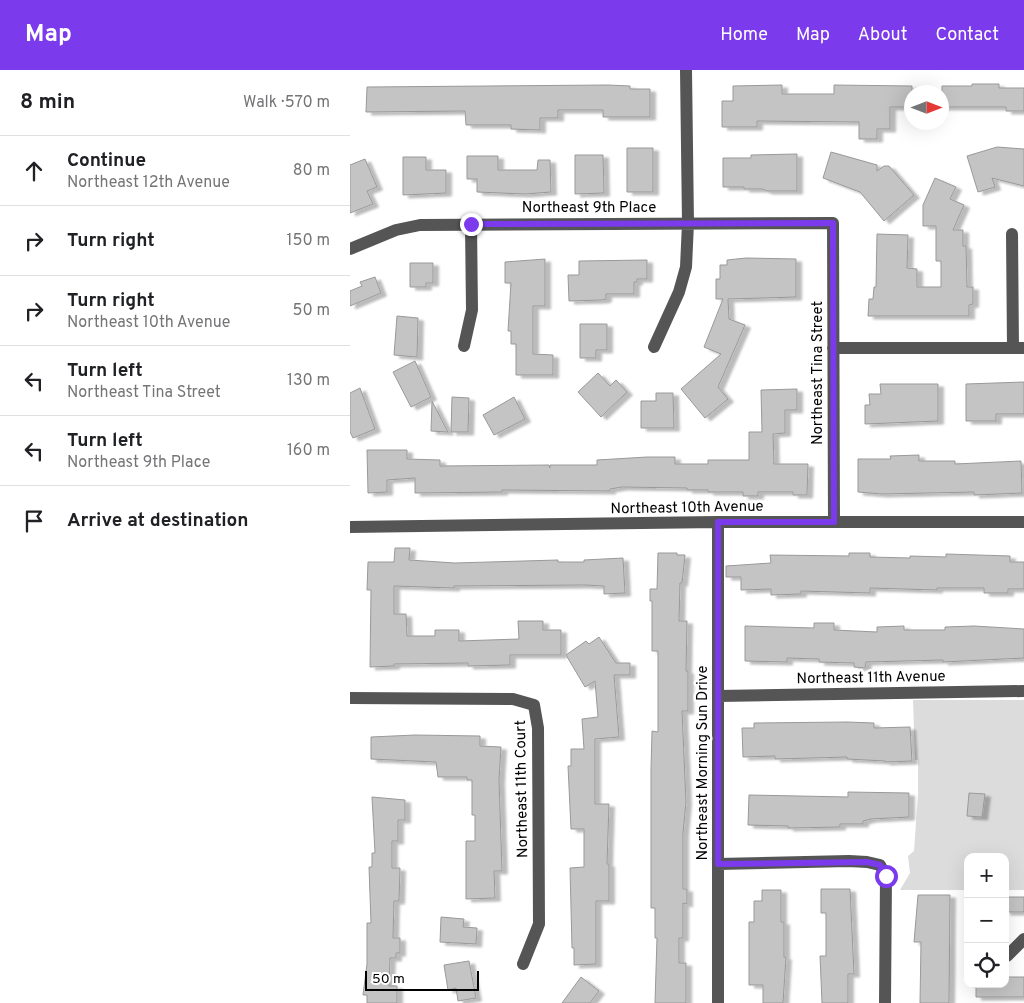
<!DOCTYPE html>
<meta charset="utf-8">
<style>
body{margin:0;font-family:Overpass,sans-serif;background:#f2f2f2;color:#202124}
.controls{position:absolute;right:15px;bottom:15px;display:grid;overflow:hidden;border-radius:10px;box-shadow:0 5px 20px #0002}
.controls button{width:45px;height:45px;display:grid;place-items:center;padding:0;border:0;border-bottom:1px solid #e0e0e0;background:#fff;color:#202124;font:25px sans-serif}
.compass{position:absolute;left:554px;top:15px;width:45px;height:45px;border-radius:50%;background:#fff;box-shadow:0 5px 20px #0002;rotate:90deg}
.scale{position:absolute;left:15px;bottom:12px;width:114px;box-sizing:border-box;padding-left:5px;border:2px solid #000;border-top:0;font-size:14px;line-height:18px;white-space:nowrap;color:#000;-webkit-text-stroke:4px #fff;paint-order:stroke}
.stop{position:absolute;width:15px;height:15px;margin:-11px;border:4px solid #7c3aed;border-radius:50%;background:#fff}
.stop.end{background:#7c3aed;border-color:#fff;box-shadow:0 1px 5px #0008}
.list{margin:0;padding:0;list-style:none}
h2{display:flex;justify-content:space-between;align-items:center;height:65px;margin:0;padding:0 20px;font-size:21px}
h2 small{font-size:16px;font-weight:400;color:#757577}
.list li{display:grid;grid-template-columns:32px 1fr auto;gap:15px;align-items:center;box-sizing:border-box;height:70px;padding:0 20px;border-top:1px solid #e0e0e0}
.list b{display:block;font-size:19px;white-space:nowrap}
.list p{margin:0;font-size:16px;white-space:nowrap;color:#757577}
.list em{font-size:16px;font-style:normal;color:#757577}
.icon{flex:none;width:28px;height:28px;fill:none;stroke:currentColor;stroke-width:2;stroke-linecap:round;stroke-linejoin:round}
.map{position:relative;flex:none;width:674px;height:933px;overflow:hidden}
header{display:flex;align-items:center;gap:30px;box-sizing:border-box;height:70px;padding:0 25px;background:#7c3aed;color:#fff}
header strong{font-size:24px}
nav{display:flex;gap:28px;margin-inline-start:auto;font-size:18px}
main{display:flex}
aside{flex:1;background:#fff}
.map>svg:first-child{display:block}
</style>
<header>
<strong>Map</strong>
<nav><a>Home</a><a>Map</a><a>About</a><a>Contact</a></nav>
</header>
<main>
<aside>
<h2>8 min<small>Walk · 570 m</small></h2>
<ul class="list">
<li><svg class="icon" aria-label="ahead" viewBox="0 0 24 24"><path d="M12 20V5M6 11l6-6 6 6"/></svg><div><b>Continue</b><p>Northeast 12th Avenue</p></div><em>80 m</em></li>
<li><svg class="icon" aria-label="right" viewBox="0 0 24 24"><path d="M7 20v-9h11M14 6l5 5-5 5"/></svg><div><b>Turn right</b></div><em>150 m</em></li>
<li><svg class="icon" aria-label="right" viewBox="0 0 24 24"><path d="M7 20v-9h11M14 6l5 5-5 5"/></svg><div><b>Turn right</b><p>Northeast 10th Avenue</p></div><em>50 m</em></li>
<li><svg class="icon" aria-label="left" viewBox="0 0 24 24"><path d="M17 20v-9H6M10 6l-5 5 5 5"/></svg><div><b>Turn left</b><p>Northeast Tina Street</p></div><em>130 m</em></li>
<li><svg class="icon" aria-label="left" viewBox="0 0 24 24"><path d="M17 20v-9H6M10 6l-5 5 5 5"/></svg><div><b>Turn left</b><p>Northeast 9th Place</p></div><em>160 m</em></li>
<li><svg class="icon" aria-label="arrive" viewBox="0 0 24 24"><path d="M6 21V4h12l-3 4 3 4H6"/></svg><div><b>Arrive at destination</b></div></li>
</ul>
</aside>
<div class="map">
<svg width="674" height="933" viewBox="0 0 674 933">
<defs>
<filter id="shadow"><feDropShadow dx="5.5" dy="3" stdDeviation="1" flood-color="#0004"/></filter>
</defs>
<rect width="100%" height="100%" fill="#fff"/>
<!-- green -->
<path fill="#dcdcdc" d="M563,630H674V820H655V787H618V820H550L560,803L558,786L564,781L568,724V690H565Z"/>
<!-- building -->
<path fill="#c4c4c4" stroke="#999" filter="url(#shadow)" d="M622,14H649V18H674V41H656V37H592V16H622Z
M258,15L280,16V19H300V47H253V40H208V48H190V60L161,59V55H116L115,41L16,42L17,17Z
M432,15V24H484V15L562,16V37H540V59H527V69H509V52L407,51V57H372V31H383V16Z
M647,77L674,79V116L642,108L645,117L628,122L617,86Z
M277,78H303V122H277Z
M481,82L527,95V101L534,96H539L564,125L534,151L510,122L473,108Z
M447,84V121H417L412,119H394V117H373V88H401V85Z
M225,85H253L254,123L225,124Z
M117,86H148V100H187L188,90H200L201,122L175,124L127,122V109H117Z
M53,87H76V100H96V123L53,125Z
M15,89L27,117L17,121L23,134L0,143V95Z
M585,108L606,117L600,129L614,135L603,160H613V176H616L617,217H623V234L619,235V246H518L519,229H523L524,217H526L527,164L558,165L557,198L567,199V217H591V191H586V156H573V135Z
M396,188L446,189V227L378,229L379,249L395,255L368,317L378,329L355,348L331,319L371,284L354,277L373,229H366V209H370V195H377V190Z
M195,189V236H183V284L203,285V305H166V274H161V261H158L161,213H155V192Z
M297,190V209H287V212H284V224H256V229L252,230L219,231L218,205H229V191Z
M60,193H83V213H76V217H60Z
M25,207L31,223L0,236V221L12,216L10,212Z
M47,246L68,248L67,287L44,285Z
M230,254H257V280H246V288H230Z
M65,291L81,327L61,337L43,302Z
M248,303L260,316L266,310L277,322L251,347L228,322Z
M674,312V344H646V351H616V314Z
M530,314H588V351L515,354V335H520L519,324H531Z
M10,318L25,359L3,368L0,362V323Z
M447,319V340H435V363L423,364L424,394H458L457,425H443V422H408V426H393V422H358V420H337V418L272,417L260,419V421L152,420V422L65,423V408L37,410V422L18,423L17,380H57V389L90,390V396L199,395L200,398V395H247V390L297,387H325V394H358V390H399V362H412L411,320Z
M306,323H323L324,358H291V331H306Z
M102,327L119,328L118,362H101Z
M164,327L175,349L144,365L133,345Z
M82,331L98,362L81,361Z
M569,385V391H605V394L671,391L672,423L624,425V422L532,424L508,422V389H541L540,386Z
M45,478H60L59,490L105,493L208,490V492H234V490L273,488L275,523L254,524V516L235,515L104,516V518L44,516V544H56L57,566H85V560H109V571L169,569L168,551H193V560H211V585H160V595L118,596V593L44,594V596L20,597L21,520H17L18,492H44Z
M308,483H327V485H335L332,513H330L329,551H337L336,601H338V641H332L336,732L333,763V819H337V834L333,833V868H329V893H336V933H305L307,868H305V838H301V700L302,661L308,662V581H302V531H300V519H307Z
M499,483H520V487L560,488V486L596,487V484L660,486V492H674V519H658V523H634V518H587V520L520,518V523L451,521V524L421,525V519L391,520V507H376V496L421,493L420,485L499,486Z
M464,553H484V560L527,562V557L554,556V560H595V557L624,556L674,559V588L593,592V590L516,592L515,598L504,597V593L469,592V589L437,588V592L395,591V556L464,558Z
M249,567L266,593H280V605H264L269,667L245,669V734H259L257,794H259V831H246V894L224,895V878H222L220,798L234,797V759H221L218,696H221V679H234L232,649L248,647L245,611L235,617L216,585L236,571L239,574Z
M497,652L524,653V658L560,657L562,691L535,692V691L497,689V687L425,689V686L393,687L392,658H404V653Z
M65,665L130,666V676L151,677L149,710L152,801H144L145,828L116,829V771H125V745H122V710H117V707H88L86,692L21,689V667Z
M498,722L559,723V747L521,749L513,751V754H490V757L438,758V756L398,755L399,725L498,727Z
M619,723L635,724L632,747L617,746Z
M22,727L55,730V750H48V771H42V798H50L49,831H44L43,868H50V883H46V888H40L39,916H47V933H17V925H13L17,894V853H21L19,797H22V783H25Z
M471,819H500L504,904H498V933H472L470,886H476V843H471Z
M412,820H431V852H434V887H436L433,933H413V915H399V852H404V831H412Z
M568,825H600L599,933H570L571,872H564Z
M655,827H674V842H655Z
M91,847L114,849L113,857L127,858L126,874L90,872Z
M119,891L126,928L108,931L106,918L98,920L94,895Z
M231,907L249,921L240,933H212Z
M655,907H674V927H626V914H655Z"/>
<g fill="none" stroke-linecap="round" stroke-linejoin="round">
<!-- minor -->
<path stroke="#555" stroke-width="12" d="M662,164L663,278
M0,179L46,160L70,155L483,153L484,452
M114,276L122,240L121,154
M304,277L329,222L336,197L338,153L336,0
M483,278H674
M368,452V933
M0,457L368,452H674
M368,626L674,621
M0,628L163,629L184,635L188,658L189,854L173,894
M368,794L499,791L517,792L530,795L536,806L535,933
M657,886L674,869"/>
</g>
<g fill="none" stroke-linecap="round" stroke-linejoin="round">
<!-- route -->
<path stroke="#7c3aed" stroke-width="6" d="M121,154L483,153L484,452H368V794L517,792L530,795L536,806"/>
</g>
<g text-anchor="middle" stroke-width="5" stroke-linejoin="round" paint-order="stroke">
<!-- street labels -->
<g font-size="15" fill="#000" stroke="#fff">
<text x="239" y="142">Northeast 9th Place</text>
<text transform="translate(467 303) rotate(-90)" y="5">Northeast Tina Street</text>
<text transform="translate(337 437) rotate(-1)" y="5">Northeast 10th Avenue</text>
<text transform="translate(521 607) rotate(-1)" y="5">Northeast 11th Avenue</text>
<text transform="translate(352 693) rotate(-90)" y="5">Northeast Morning Sun Drive</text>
<text transform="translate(171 719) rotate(-91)" y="5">Northeast 11th Court</text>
</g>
</g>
</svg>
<div class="controls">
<button>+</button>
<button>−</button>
<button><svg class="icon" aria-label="locate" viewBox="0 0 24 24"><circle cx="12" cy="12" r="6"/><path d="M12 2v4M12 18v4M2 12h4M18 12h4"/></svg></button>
</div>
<svg class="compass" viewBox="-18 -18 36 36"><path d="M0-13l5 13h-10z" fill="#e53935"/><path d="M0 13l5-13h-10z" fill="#757577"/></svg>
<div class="scale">50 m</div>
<div class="stop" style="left:536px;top:806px"></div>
<div class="stop end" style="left:121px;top:154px"></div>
</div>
</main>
